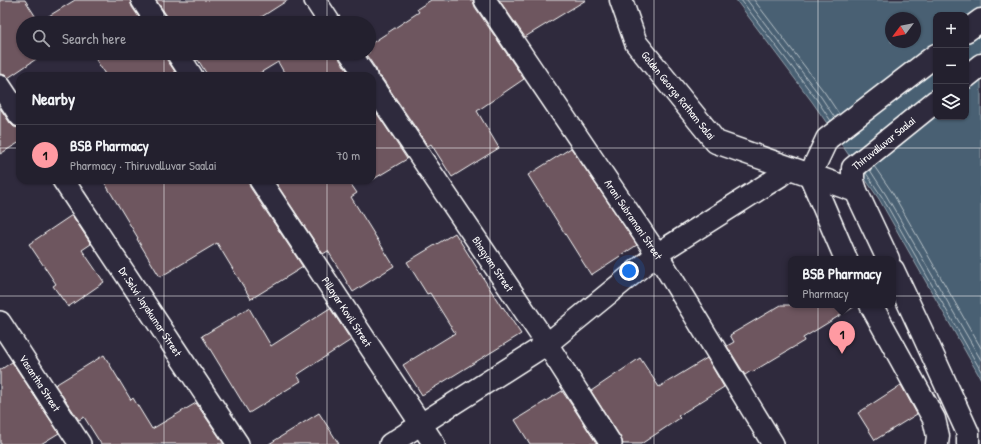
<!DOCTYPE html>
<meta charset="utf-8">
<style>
body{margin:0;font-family:"Patrick Hand",sans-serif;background:#2f2d3a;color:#f1f3f6}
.controls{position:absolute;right:12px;top:12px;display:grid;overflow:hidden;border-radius:8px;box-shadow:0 1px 3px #0004}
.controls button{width:36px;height:36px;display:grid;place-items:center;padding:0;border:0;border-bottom:1px solid #403e4a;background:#23202e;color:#f1f3f6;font:20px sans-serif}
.compass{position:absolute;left:885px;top:12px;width:36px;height:36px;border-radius:50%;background:#23202e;box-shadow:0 1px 3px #0004;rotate:238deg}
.you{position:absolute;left:629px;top:271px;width:14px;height:14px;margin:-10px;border:3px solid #fff;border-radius:50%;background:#1a73e8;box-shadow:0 0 0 6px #1a73e833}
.badge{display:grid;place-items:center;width:26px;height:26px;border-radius:50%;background:#ff9aa2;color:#111;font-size:13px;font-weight:700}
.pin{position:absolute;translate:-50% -33px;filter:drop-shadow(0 1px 2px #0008)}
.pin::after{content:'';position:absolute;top:21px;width:14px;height:12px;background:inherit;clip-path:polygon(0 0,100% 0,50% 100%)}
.popup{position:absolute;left:788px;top:256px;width:108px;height:52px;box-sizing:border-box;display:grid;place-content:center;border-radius:8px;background:#23202e;filter:drop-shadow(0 1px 3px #0005);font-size:13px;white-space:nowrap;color:#a3a3aa}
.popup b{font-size:15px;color:#f1f3f6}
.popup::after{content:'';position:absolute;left:50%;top:100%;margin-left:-8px;border:8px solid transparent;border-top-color:#23202e}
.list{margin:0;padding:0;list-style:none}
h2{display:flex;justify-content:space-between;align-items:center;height:52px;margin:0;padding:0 16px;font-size:17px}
h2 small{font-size:13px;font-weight:400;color:#a3a3aa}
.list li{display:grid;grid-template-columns:26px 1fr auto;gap:12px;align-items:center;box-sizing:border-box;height:60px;padding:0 16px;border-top:1px solid #403e4a}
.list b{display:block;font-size:15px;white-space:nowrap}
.list p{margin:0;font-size:13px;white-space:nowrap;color:#a3a3aa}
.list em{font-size:13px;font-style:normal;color:#a3a3aa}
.icon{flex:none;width:22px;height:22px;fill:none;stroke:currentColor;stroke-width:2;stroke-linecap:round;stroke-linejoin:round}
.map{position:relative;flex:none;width:981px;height:444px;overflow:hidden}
.search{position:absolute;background:#23202e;box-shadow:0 1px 3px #0004;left:16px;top:16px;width:360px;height:44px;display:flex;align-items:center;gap:10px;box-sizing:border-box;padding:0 14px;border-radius:22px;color:#a3a3aa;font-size:15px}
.panel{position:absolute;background:#23202e;box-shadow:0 1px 3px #0004;left:16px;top:72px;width:360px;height:112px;border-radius:12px}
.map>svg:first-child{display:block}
</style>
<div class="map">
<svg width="981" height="444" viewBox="0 0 981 444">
<rect width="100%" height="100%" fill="#2f2a3d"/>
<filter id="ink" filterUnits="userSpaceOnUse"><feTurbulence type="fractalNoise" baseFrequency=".025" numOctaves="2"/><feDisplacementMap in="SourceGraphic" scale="8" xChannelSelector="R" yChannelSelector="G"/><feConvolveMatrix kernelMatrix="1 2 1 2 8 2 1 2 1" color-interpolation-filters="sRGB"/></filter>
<g filter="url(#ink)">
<!-- water -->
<path fill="#496173" stroke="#92a0ab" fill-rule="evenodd" d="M736,0H981V379L879,199L813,103ZM936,15H966V117H936ZM891,18H915V42H891Z"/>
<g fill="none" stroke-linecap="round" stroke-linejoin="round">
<!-- shore -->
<path stroke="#b6c0c7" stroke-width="1" d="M741,0L817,100L831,121
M747,0L821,97L835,118
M754,0L825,93L839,114
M874,166L892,192L981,348
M870,170L886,195L981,360
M866,173L882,197L981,371"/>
</g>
<!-- building -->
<path fill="#6e575e" stroke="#fff" d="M0,0H25L39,22L75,0H130L132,7L143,23H23V53H45L8,78L5,75L0,74Z
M156,0H288L252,23H169L167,16Z
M431,0H473L475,7L524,79L477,111L499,148L452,177L431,144L428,146L382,78L378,75L376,69L365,53H369V45L419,12L417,9Z
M499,0H586L525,37Z
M92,53H165L167,60L176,73L172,76H106Z
M191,53H338L340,60L351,76H286L278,62L255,76H208L198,60L197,61Z
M372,106L407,159L372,180Z
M0,108L10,123L14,127L20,128V142L0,154Z
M571,148L637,245L591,275L528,175Z
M103,180H248L250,187L303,267L251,299L217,243L160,277L137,239L138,238Z
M274,180H348L357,193L351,197L394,266L353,292L328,251L323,254Z
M72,215L91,244L82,250L104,282L68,307L53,286L56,284L29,244Z
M455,233L502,308L503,307L521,334L422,395L403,365L455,333L430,293L427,294L407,262Z
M781,305H857L803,338L804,341L752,372L751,371L745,375L727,346L734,342L730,335Z
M249,308L271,346L330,308L351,340L297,375L301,381L249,413L202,336Z
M104,355L131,400L133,398L152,429L196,403L224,444H101L84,417L79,420L55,385Z
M640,358L659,387L707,358L724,387L678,416L680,418L641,444H623L621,438L591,391Z
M12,362L59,433L41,444H0V370Z
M901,385L917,414L875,440L858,413Z
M562,391L571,404L597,444H530L515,420Z
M319,413L339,444H269Z"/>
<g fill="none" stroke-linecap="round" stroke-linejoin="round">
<!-- minor casing -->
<g stroke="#fff" stroke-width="24">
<g id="minor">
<path d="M142,0L157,23"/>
<path d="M315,0L330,23"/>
<path id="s1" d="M485,0L657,254L773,444"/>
<path d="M177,53L192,76"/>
<path d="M350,53L366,76"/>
<path id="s2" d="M372,85L547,344L611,444"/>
<path d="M0,86L20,116"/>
<path id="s3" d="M63,180L238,444"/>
<path id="s4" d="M260,180L434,444"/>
<path id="s5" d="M0,322L80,444"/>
<path d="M390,444L547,344L657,254L780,176L790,168"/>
</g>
</g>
<!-- tertiary casing -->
<g stroke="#fff" stroke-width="25">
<g id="tertiary">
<path id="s6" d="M621,0L636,43L716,142L856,191"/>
</g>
</g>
<!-- secondary casing -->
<g stroke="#fff" stroke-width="25">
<g id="secondary">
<path d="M966,31L981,20"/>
<path d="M966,77L981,65"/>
<path d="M846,259L810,175L827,139L936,55"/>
<path id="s7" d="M888,259L856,191L853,181V168L936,101"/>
<path d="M893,270L922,332L968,433V444"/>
<path d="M871,305L934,419L938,436L937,444"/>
</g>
</g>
<!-- minor -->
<use href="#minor" stroke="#2f2a3d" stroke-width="21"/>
<!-- tertiary -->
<use href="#tertiary" stroke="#2f2a3d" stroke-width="22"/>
<!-- secondary -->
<use href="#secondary" stroke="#2f2a3d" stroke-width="22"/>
</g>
</g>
<!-- grid -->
<path fill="none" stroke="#fff" stroke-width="1" stroke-opacity="0.55" d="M164,0V23M327,0V23M490,0V444M654,0V444M818,0V444M164,53V76M327,53V76M0,148H20M372,148H981M164,180V444M327,180V444M0,296H981"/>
<g text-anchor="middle" stroke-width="3" stroke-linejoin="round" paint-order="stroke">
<!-- street labels -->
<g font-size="11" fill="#fff" stroke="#2f2a3d">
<text dy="4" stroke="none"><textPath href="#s6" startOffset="113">Golden George Ratham Salai</textPath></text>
<text dy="4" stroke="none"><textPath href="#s7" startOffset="138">Thiruvalluvar Saalai</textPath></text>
<text dy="4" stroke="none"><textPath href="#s1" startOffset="265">Arani Subramani Street</textPath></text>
<text dy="4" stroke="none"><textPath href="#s2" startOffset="216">Bhagyam Street</textPath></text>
<text dy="4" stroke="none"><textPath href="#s3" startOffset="158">Dr.Selvi Jayakumar Street</textPath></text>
<text dy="4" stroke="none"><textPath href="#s4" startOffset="158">Pillayar Kovil Street</textPath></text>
<text dy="4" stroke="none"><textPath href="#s5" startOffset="73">Vasantha Street</textPath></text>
</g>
</g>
</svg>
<div class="controls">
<button>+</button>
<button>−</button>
<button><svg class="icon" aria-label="layers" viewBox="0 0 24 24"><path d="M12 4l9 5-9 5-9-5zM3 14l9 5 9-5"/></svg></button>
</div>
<svg class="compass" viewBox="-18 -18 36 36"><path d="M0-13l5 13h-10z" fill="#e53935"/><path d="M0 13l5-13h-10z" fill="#a3a3aa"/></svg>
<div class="you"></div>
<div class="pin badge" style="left:842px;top:354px">1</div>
<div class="popup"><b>BSB Pharmacy</b>Pharmacy</div>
<div class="search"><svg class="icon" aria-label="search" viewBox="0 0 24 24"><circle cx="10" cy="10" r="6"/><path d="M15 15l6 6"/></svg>Search here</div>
<section class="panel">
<h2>Nearby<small></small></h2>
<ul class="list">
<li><span class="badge">1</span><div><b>BSB Pharmacy</b><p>Pharmacy · Thiruvalluvar Saalai</p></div><em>70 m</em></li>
</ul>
</section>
</div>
